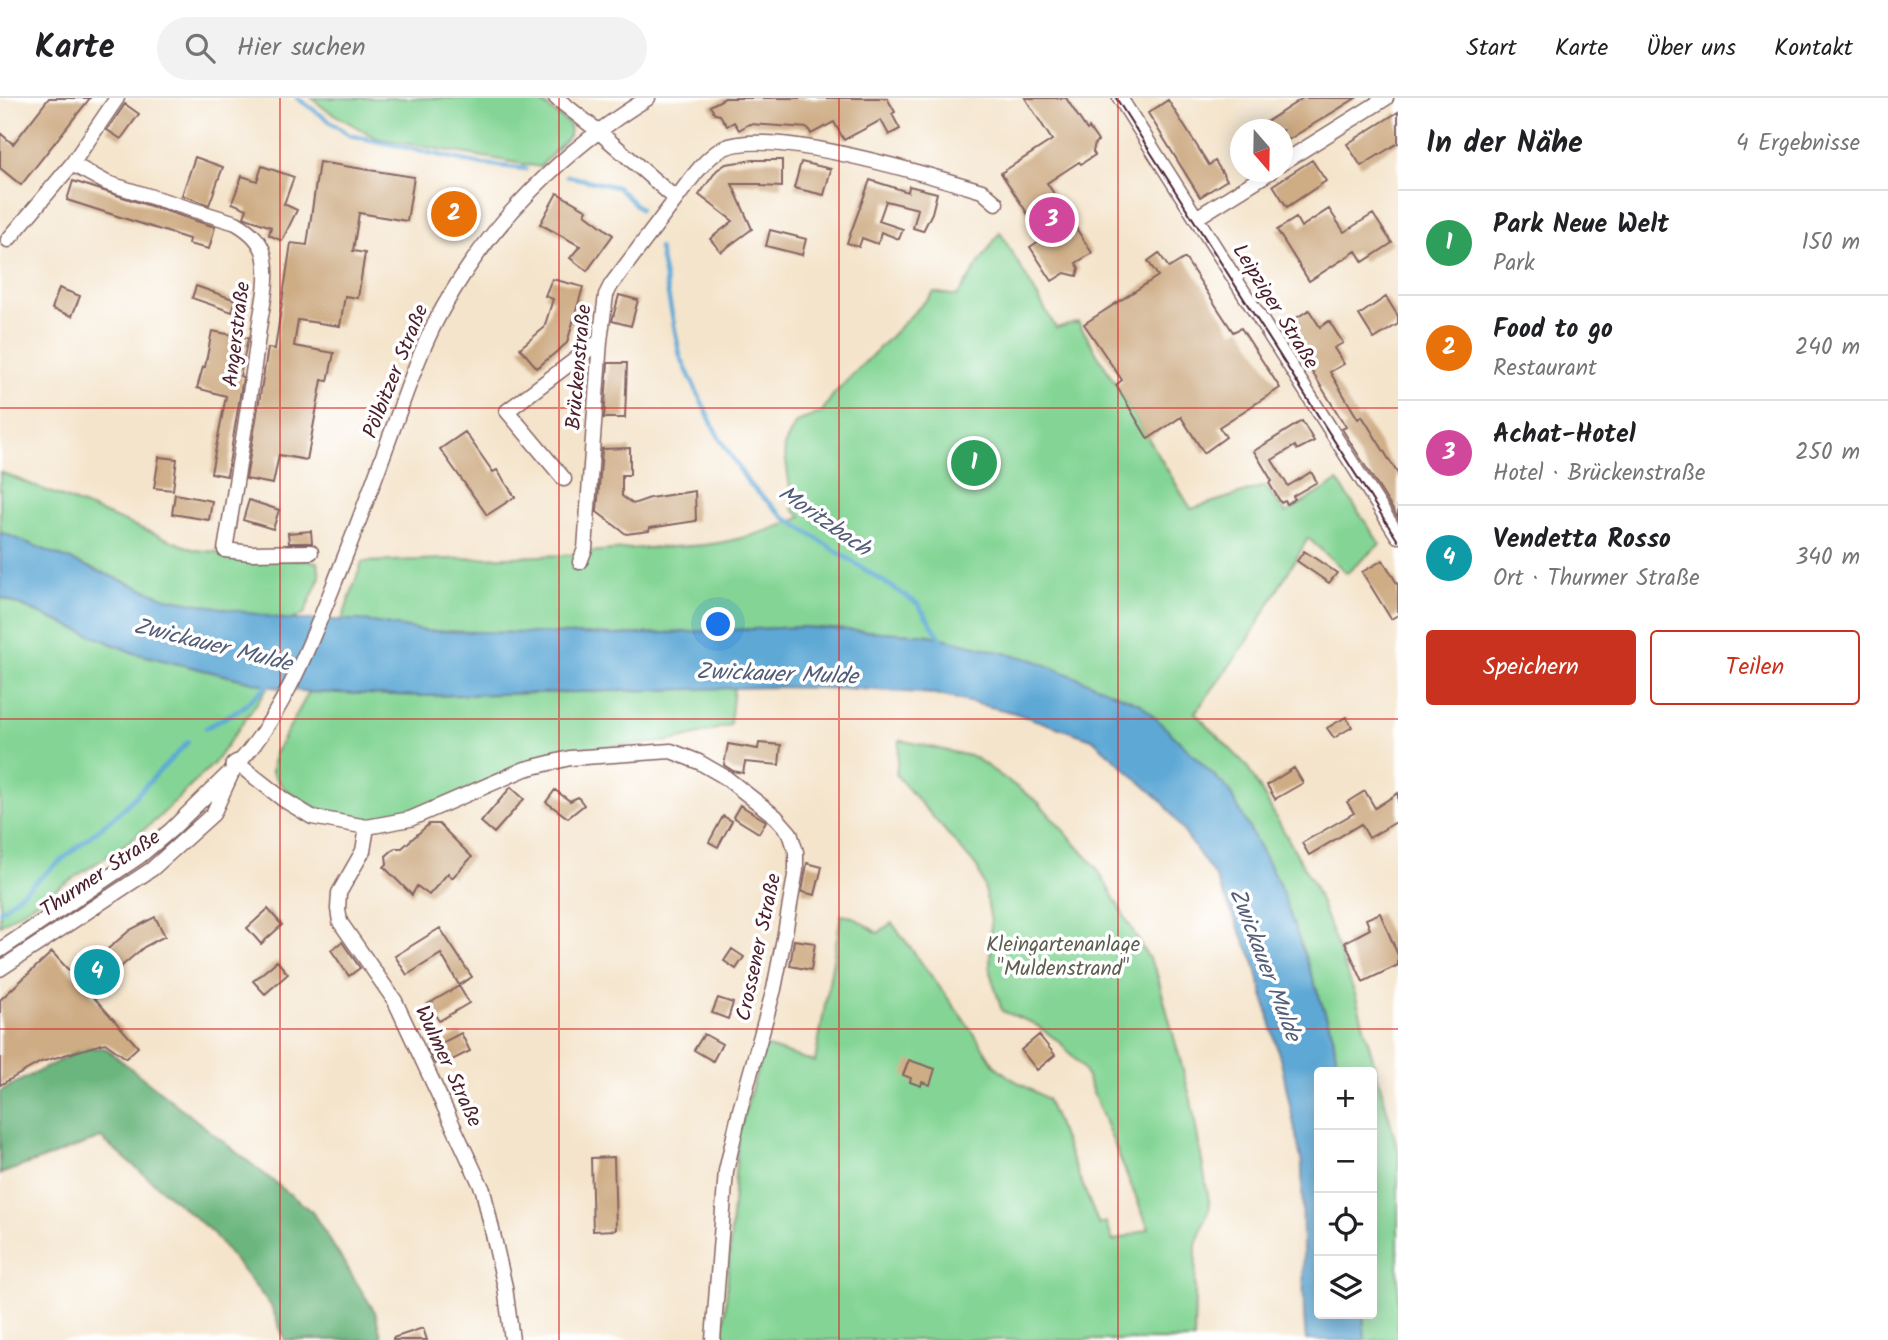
<!DOCTYPE html>
<html lang="de">
<meta charset="utf-8">
<style>
body{margin:0;font-family:Kalam,sans-serif;background:#f2f2f2;color:#202124}
.controls{position:absolute;right:21px;bottom:21px;display:grid;overflow:hidden;border-radius:7px;box-shadow:0 4px 18px #0003}
.controls button{width:63px;height:63px;display:grid;place-items:center;padding:0;border:0;border-bottom:2px solid #e0e0e0;background:#fff;color:#202124;font:35px sans-serif}
.compass{position:absolute;left:1230px;top:21px;width:63px;height:63px;border-radius:50%;background:#fff;box-shadow:0 4px 18px #0003;rotate:160deg}
.you{position:absolute;left:719px;top:527px;width:24px;height:24px;margin:-18px;border:5px solid #fff;border-radius:50%;background:#1a73e8;box-shadow:0 0 0 10px #1a73e833}
.badge{display:grid;place-items:center;width:46px;height:46px;border-radius:50%;background:#c8321e;color:#fff;font-size:23px;font-weight:700}
.pin{position:absolute;translate:-50% -50%;border:4px solid #fff;box-shadow:0 2px 7px #0006}
.list{margin:0;padding:0;list-style:none}
h2{display:flex;justify-content:space-between;align-items:center;height:91px;margin:0;padding:0 28px;font-size:30px}
h2 small{font-size:23px;font-weight:400;color:#757577}
.list li{display:grid;grid-template-columns:46px 1fr auto;gap:21px;align-items:center;box-sizing:border-box;height:105px;padding:0 28px;border-top:2px solid #e0e0e0}
.list b{display:block;font-size:26px;white-space:nowrap}
.list p{margin:0;font-size:23px;white-space:nowrap;color:#757577}
.list em{font-size:23px;font-style:normal;color:#757577}
.actions{display:flex;gap:14px;padding:21px 28px}
.actions a{flex:1;padding:16px 0;border:2px solid #c8321e;border-radius:7px;text-align:center;font-size:24px;color:#c8321e}
.actions .main{background:#c8321e;color:#fff}
.icon{flex:none;width:38px;height:38px;fill:none;stroke:currentColor;stroke-width:2;stroke-linecap:round;stroke-linejoin:round}
.map{position:relative;flex:none;width:1398px;height:1242px;overflow:hidden}
header{display:flex;align-items:center;gap:42px;box-sizing:border-box;height:98px;padding:0 35px;background:#fff;border-bottom:2px solid #e0e0e0}
header strong{font-size:33px}
nav{display:flex;gap:38px;margin-inline-start:auto;font-size:24px}
.search{width:490px;height:63px;background:#f2f2f2;display:flex;align-items:center;gap:18px;box-sizing:border-box;padding:0 24px;border-radius:38px;color:#757577;font-size:26px}
main{display:flex}
aside{flex:1;background:#fff}
.map>svg:first-child{display:block}
</style>
<header>
<strong>Karte</strong>
<div class="search"><svg class="icon" aria-label="search" viewBox="0 0 24 24"><circle cx="10" cy="10" r="6"/><path d="M15 15l6 6"/></svg>Hier suchen</div>
<nav><a>Start</a><a>Karte</a><a>Über uns</a><a>Kontakt</a></nav>
</header>
<main>
<div class="map">
<svg width="1398" height="1242" viewBox="0 0 1398 1242">
<rect width="100%" height="100%" fill="#fff"/>
<filter id="ink" filterUnits="userSpaceOnUse"><feTurbulence type="fractalNoise" baseFrequency=".0143" numOctaves="2"/><feDisplacementMap in="SourceGraphic" scale="14" xChannelSelector="R" yChannelSelector="G"/><feConvolveMatrix kernelMatrix="1 2 1 2 8 2 1 2 1" color-interpolation-filters="sRGB"/></filter>
<filter id="wash" filterUnits="userSpaceOnUse"><feTurbulence type="fractalNoise" baseFrequency=".00686" numOctaves="4" result="noise"/><feDisplacementMap in="SourceGraphic" scale="28" xChannelSelector="R" yChannelSelector="G"/><feGaussianBlur stdDeviation="1.57" result="paint"/><feColorMatrix in="noise" values="0 0 0 0 0 0 0 0 0 0 0 0 0 0 0 0 0 1.4 0 .05"/><feComposite in="paint" operator="in"/></filter>
<g filter="url(#wash)">
<rect width="100%" height="100%" fill="#f4e4cb"/>
<!-- green -->
<path fill="#84d595" stroke="#677a60" stroke-width="2" d="M312,0H536L570,27L569,38L540,69L376,40L325,11Z
M1000,134L1056,230L1078,224L1191,411L1265,388L1286,415L1338,383L1380,446L1347,475L1308,440L1247,544L1195,615L1247,668L1314,787L1356,899L1398,1052V1242H1365L1363,1216H1372V974H1338L1333,937L1279,786L1228,691L930,537L800,529L615,537L427,533L359,522H342L362,464L569,457C614,449 658,451 704,447C733,444 775,432 802,419L793,412L784,348L796,324L821,315L834,296L934,194L957,198Z
M0,374L195,452L318,464L320,479L304,516L289,523L166,500L0,434Z
M0,499L134,555L269,588L214,665L157,721L123,748L0,827Z
M734,590L730,627C708,633 686,641 663,644C632,648 598,646 568,655C492,677 388,752 311,708C293,698 282,691 272,674L274,657L309,594L424,598Z
M900,642L974,659L1038,704L1096,769L1156,873L1191,1002L1210,1108L1196,1147L1194,1242H723L738,1038L764,948L815,964L841,817L853,819L878,835L892,825L975,937L994,967L1009,979L1047,1001L1099,1127L1106,1124L1113,1143L1149,1131L1083,970L1060,944L1033,925L1002,913L990,874L991,823L984,788L977,769L896,677Z"/>
<!-- forest -->
<path fill="#6bb67e" stroke="#5a6a54" stroke-width="2" d="M84,950H105L312,1114L375,1214L382,1242H285L271,1208L212,1134L101,1040L0,1076V993Z"/>
<!-- water -->
<path fill="#5da8d5" stroke="#546480" stroke-width="2" d="M0,434L166,500L289,522H359L427,533L621,537L800,529L930,537L1034,562L1141,606L1228,691L1279,786L1333,937L1338,974H1319V1216H1363L1365,1242H1306L1304,1216L1302,1066L1282,968L1254,863L1216,780L1163,704L1092,641L1012,614L935,596L860,591L772,589L424,598L309,594L273,589L134,555L0,499Z"/>
<g fill="none" stroke-linecap="round" stroke-linejoin="round">
<!-- stream -->
<path stroke="#5da8d5" stroke-width="4.5" d="M297,0L349,37L475,65L526,71
M567,78L617,89L640,111
M659,150L680,258L717,336L749,386L784,419L918,506L942,542
M206,630L242,610L271,584
M0,813L122,712L188,644"/>
</g>
<g id="blocks">
<!-- building -->
<path fill="#ceac84" d="M49,0H90L21,87L0,70V35L13,46Z
M725,0H887L895,14L892,16L900,31L889,37L881,22L844,42L834,24L811,36L808,30L749,26L739,32L734,24L727,28L720,17L715,16L710,8Z
M1025,0H1066L1087,32L1089,30L1098,43L1095,45L1093,54L1095,57L1081,66L1079,64L1047,85L1092,155L1076,165L1079,170L1077,178L1065,175L1052,183L1030,149L1051,135L1029,127L1031,121L1001,75L1052,42Z
M1303,0H1356L1283,45V32H1254Z
M1168,2L1209,67L1215,63L1227,82L1200,99L1148,15Z
M125,6L139,16L121,41L107,32Z
M1398,14V45L1361,68L1347,46Z
M195,59L223,69L209,107L182,97Z
M753,62H782V89L761,88V86H732L752,131L721,154L710,141L733,123L699,97L717,72L726,66Z
M1312,62L1326,83L1287,109L1273,87Z
M319,64L414,79L407,123L359,115L353,153L365,155L358,200L345,198L340,228L298,222L294,248L334,255L328,283L322,282L307,362L279,357L273,386L246,381L268,250L275,251L291,145L307,147Z
M801,64L831,71L824,97L794,90Z
M262,68L294,79L284,106L297,112L282,143L269,137L271,129L246,120L244,119L247,111L232,105L242,78L257,83Z
M870,82L908,94L909,88L937,95L932,115L923,133L913,130L918,111L886,103L879,123L903,131L899,141L881,134L878,146L862,140L859,149L847,145Z
M73,83L215,129L209,151L188,146L189,141L67,102Z
M557,95L587,112L585,116L613,137L587,173L570,160L580,148L540,126Z
M446,108L465,111L463,124L443,120Z
M1329,111L1344,134L1373,116L1392,145L1363,164L1356,153L1309,183L1277,132L1296,120L1301,129Z
M770,132L806,141L802,157L766,148Z
M1159,155L1169,170L1185,160L1233,234L1241,230L1280,290L1219,329L1226,339L1204,355L1181,319L1148,341L1116,287L1122,282L1084,226L1158,178L1148,163Z
M552,181L583,189L567,245L537,270L520,250L544,230L553,201L545,198Z
M196,188L236,202L232,214L192,200Z
M59,190L80,198L72,218L52,211Z
M619,197L638,202L631,228L612,223Z
M1386,199L1398,218V226L1374,241L1359,217Z
M1309,212L1320,229L1329,223L1343,245L1334,250L1344,266L1330,274L1358,321L1362,318L1398,376V420L1342,331L1346,329L1284,228Z
M212,233L248,240L240,278L243,279L227,378L211,375L226,298L197,290L203,269H205Z
M608,265H627L625,320H604Z
M1302,323L1314,343L1297,352L1295,348L1272,362L1288,388L1311,374L1317,384L1293,398L1295,401L1287,406L1285,403L1281,405L1269,385L1272,383L1254,353Z
M465,334L493,374L497,372L515,399L487,417L440,351Z
M630,350V377H622V398L633,406L650,400L695,393L696,423L650,430L649,433L626,436L597,414L602,351Z
M159,359L177,361L173,392L154,390Z
M175,396L212,403L209,422L172,416Z
M249,402L279,412L273,431L243,422Z
M311,433L312,445H289L288,435Z
M1304,453L1337,475L1329,485L1297,463Z
M1383,462L1398,487V517L1391,521L1362,474Z
M1346,619L1352,629L1334,640L1327,630Z
M759,645L781,647L779,667L745,664L743,675L733,673L724,667L728,646L758,651Z
M1294,670L1303,685L1275,701L1267,687Z
M511,689L524,701L494,735L481,724Z
M555,692L570,703L578,699L584,707L568,720L546,704Z
M1365,693L1375,710L1398,695V723L1369,740L1361,726L1309,757L1302,745L1354,715L1347,704Z
M740,707L766,723L759,735L733,719Z
M723,718L732,723L718,749L709,744Z
M429,726H439L472,759L452,780L448,775L429,797L417,788L412,797L384,769L387,766L386,758L395,750H402Z
M807,765L822,769L815,797L802,794Z
M268,811L282,827L261,846L247,830Z
M1380,815L1398,857V867L1363,884L1345,844L1370,831L1366,821Z
M155,819L165,838L144,849L90,895L138,949L126,960L105,945L41,964L0,987V902L52,854L75,879L130,832Z
M440,830L472,879L459,887L441,856L407,877L395,858Z
M794,842L815,845L811,872L790,868Z
M342,844L360,870L349,878L331,852Z
M732,851L744,859L736,871L724,863Z
M277,863L288,876L265,896L253,883Z
M459,888L469,905L439,923L428,906Z
M718,900L733,905L728,921L712,915Z
M461,935L470,953L448,964L446,960L435,966L428,952Z
M704,936L722,946L713,963L694,952Z
M1039,937L1055,957L1037,972L1021,952Z
M909,962L935,971L930,987L922,984L921,988L910,984L911,980L903,977Z
M614,1059L616,1132L593,1133L591,1060Z
M423,1230L427,1242H393V1240Z"/>
</g>
</g>
<g filter="url(#ink)">
<use href="#blocks" fill-opacity="0" stroke="#866463" stroke-width="2"/>
<g fill="none" stroke-linecap="round" stroke-linejoin="round">
<!-- minor casing -->
<g stroke="#866463" stroke-width="17">
<path id="minor" d="M556,0L598,33L676,101C688,85 706,58 724,50C771,29 929,77 982,93L996,105
M648,0C564,51 491,124 443,210C423,245 410,284 396,322C378,372 360,421 340,471C313,539 287,611 238,666L284,702L312,719L367,729L410,721L525,671L570,660L671,653L699,664L725,679L776,719L790,735L796,754V772L785,835L774,891L740,1012L726,1073L713,1242
M1120,0L1398,438
M1282,65L1386,0
M72,66L107,85L236,125C250,133 263,144 265,161C269,183 262,209 259,230C250,304 237,378 225,452L251,455L311,454
M1196,120L1270,74
M8,142L72,66L117,0
M564,381L507,313L600,243
M580,464L585,451L600,243L606,197L611,187L676,101
M367,729L363,753L339,795L338,811L340,824L395,903L483,1092L505,1189L512,1242
M0,852L140,758L171,732L227,677
M0,871L152,771L213,716L235,668"/>
</g>
<!-- major casing -->
<g stroke="#866463" stroke-width="22">
<path id="major" d="M235,668L238,666"/>
</g>
<!-- minor -->
<use href="#minor" stroke="#fff" stroke-width="14"/>
<!-- major -->
<use href="#major" stroke="#fff" stroke-width="19"/>
<!-- tram -->
<path stroke="#4a1f2b" stroke-width="2" d="M1116,0L1398,443"/>
</g>
</g>
<!-- grid -->
<path fill="none" stroke="#d62828" stroke-width="2" stroke-opacity="0.55" d="M280,0V1242M559,0V1242M839,0V1242M1118,0V1242M0,310H1398M0,621H1398M0,931H1398"/>
<g text-anchor="middle" stroke-width="7" stroke-linejoin="round" paint-order="stroke">
<!-- street labels -->
<g font-size="21" fill="#4a1f2b" stroke="#fff">
<text transform="translate(1276 208) rotate(58)" y="7">Leipziger Straße</text>
<text transform="translate(236 236) rotate(-83)" y="7">Angerstraße</text>
<text transform="translate(578 269) rotate(-85)" y="7">Brückenstraße</text>
<text transform="translate(395 273) rotate(-68)" y="7">Pölbitzer Straße</text>
<text transform="translate(100 775) rotate(-34)" y="7">Thurmer Straße</text>
<text transform="translate(758 849) rotate(-78)" y="7">Crossener Straße</text>
<text transform="translate(449 968) rotate(65)" y="7">Wulmer Straße</text>
</g>
<!-- park labels -->
<g font-size="21" fill="#5e5f50" stroke="#fff">
<text x="1063" y="853">Kleingartenanlage<tspan x="1063" dy="24">"Muldenstrand"</tspan></text>
</g>
<!-- water labels -->
<g font-size="23" font-style="italic" fill="#535d77" stroke="#fff">
<text transform="translate(825 422) rotate(35)" y="8">Moritzbach</text>
<text transform="translate(213 546) rotate(14)" y="8">Zwickauer Mulde</text>
<text transform="translate(777 575) rotate(2)" y="8">Zwickauer Mulde</text>
<text transform="translate(1266 866) rotate(69)" y="8">Zwickauer Mulde</text>
</g>
</g>
</svg>
<div class="controls">
<button>+</button>
<button>−</button>
<button><svg class="icon" aria-label="locate" viewBox="0 0 24 24"><circle cx="12" cy="12" r="6"/><path d="M12 2v4M12 18v4M2 12h4M18 12h4"/></svg></button>
<button><svg class="icon" aria-label="layers" viewBox="0 0 24 24"><path d="M12 4l9 5-9 5-9-5zM3 14l9 5 9-5"/></svg></button>
</div>
<svg class="compass" viewBox="-18 -18 36 36"><path d="M0-13l5 13h-10z" fill="#e53935"/><path d="M0 13l5-13h-10z" fill="#757577"/></svg>
<div class="you"></div>
<div class="pin badge" style="left:974px;top:365px;background:#2e9e5b">1</div>
<div class="pin badge" style="left:454px;top:116px;background:#e8710a">2</div>
<div class="pin badge" style="left:1052px;top:122px;background:#d1479c">3</div>
<div class="pin badge" style="left:97px;top:874px;background:#0f9aa8">4</div>
</div>
<aside>
<h2>In der Nähe<small>4 Ergebnisse</small></h2>
<ul class="list">
<li><span class="badge" style="background:#2e9e5b">1</span><div><b>Park Neue Welt</b><p>Park</p></div><em>150 m</em></li>
<li><span class="badge" style="background:#e8710a">2</span><div><b>Food to go</b><p>Restaurant</p></div><em>240 m</em></li>
<li><span class="badge" style="background:#d1479c">3</span><div><b>Achat-Hotel</b><p>Hotel · Brückenstraße</p></div><em>250 m</em></li>
<li><span class="badge" style="background:#0f9aa8">4</span><div><b>Vendetta Rosso</b><p>Ort · Thurmer Straße</p></div><em>340 m</em></li>
</ul>
<div class="actions"><a class="main">Speichern</a><a>Teilen</a></div>
</aside>
</main>
